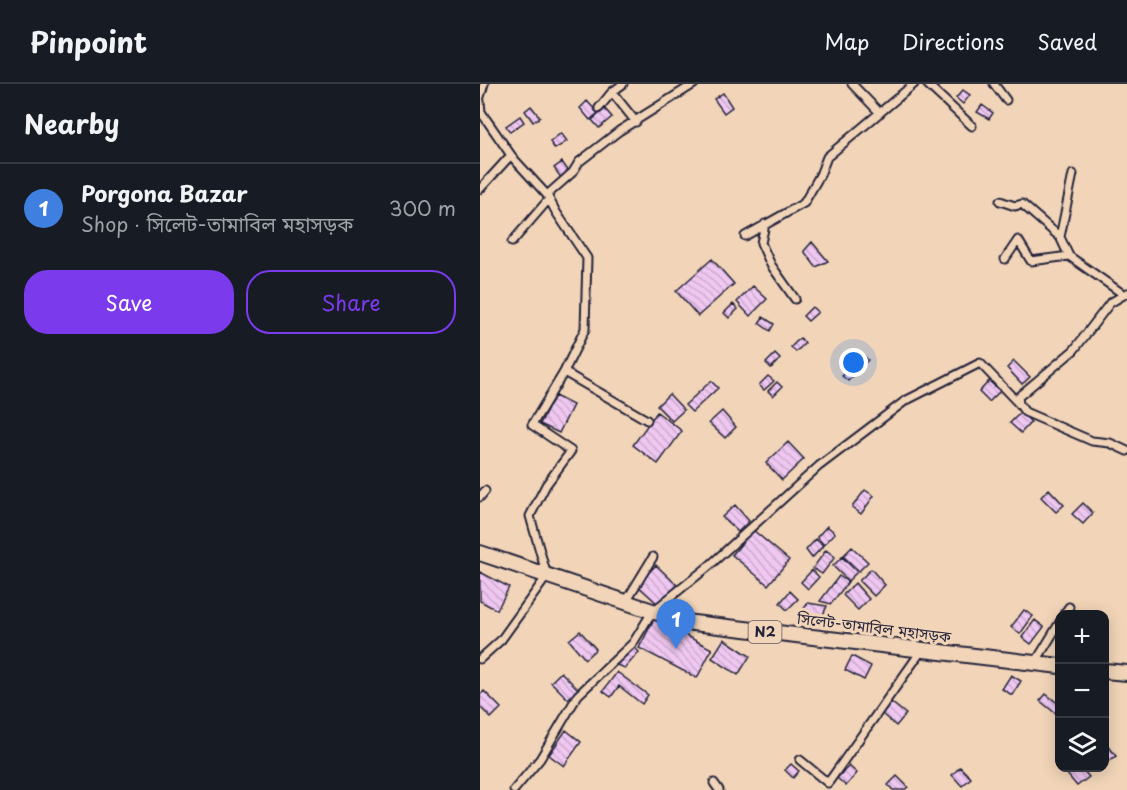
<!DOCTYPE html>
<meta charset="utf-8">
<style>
body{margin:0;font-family:"Playpen Sans","Noto Sans Bengali",sans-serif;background:#242831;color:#f1f3f6}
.controls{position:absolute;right:18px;bottom:18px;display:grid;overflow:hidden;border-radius:12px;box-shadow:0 3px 15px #0003}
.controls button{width:54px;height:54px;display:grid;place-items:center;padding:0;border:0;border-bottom:2px solid #363941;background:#171b24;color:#f1f3f6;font:30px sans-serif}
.you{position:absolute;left:374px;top:279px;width:21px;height:21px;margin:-15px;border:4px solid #fff;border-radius:50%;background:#1a73e8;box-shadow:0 0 0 9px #1a73e833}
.badge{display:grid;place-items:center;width:39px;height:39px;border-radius:50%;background:#7c3aed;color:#fff;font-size:20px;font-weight:700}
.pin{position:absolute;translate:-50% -50px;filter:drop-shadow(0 2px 3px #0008)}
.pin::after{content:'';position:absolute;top:32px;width:21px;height:18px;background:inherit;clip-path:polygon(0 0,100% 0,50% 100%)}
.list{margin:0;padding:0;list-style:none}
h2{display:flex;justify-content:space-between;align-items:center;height:78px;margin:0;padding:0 24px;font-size:26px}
h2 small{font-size:20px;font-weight:400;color:#9ea1a6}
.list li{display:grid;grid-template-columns:39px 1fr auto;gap:18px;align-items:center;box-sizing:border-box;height:90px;padding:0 24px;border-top:2px solid #363941}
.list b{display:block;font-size:22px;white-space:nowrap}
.list p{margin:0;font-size:20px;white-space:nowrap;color:#9ea1a6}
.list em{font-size:20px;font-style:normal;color:#9ea1a6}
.actions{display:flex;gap:12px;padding:18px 24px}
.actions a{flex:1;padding:14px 0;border:2px solid #7c3aed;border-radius:24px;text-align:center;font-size:21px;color:#7c3aed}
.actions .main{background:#7c3aed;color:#fff}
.icon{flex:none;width:33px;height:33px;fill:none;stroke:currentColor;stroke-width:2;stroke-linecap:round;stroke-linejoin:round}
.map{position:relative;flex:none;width:647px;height:706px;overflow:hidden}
header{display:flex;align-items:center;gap:36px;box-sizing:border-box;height:84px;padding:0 30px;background:#171b24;border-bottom:2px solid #363941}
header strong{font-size:28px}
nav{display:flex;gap:33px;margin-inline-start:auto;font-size:21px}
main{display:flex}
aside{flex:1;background:#171b24}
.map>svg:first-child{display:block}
</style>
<header>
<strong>Pinpoint</strong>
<nav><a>Map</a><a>Directions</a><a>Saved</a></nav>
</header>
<main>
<aside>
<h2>Nearby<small></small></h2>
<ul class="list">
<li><span class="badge" style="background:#3f7fe0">1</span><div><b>Porgona Bazar</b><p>Shop · সিলেট-তামাবিল মহাসড়ক</p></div><em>300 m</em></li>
</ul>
<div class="actions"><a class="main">Save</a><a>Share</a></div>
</aside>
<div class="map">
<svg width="647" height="706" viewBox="0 0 647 706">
<defs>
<pattern id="building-back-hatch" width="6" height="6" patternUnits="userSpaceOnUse" patternTransform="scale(1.5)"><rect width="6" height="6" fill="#efc7f0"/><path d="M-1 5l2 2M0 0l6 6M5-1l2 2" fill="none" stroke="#cdabcf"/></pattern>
</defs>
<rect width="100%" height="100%" fill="#f2d5b8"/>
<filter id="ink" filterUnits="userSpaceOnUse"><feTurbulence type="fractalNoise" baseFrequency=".0167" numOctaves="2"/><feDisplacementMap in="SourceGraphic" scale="12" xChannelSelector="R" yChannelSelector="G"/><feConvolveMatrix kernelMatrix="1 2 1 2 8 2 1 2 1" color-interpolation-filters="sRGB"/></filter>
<g filter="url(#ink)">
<!-- building -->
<path fill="url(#building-back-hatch)" stroke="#22223b" stroke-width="1.5" d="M483,6L490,11L483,20L476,14Z
M243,9L252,23L244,29L234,15Z
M107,17L118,29L110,36L100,24Z
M502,21L513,29L509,35L497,28Z
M51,22L60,33L53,38L45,27Z
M125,25L132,33L119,44L112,36Z
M40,32L44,38L30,48L26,42Z
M81,49L87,57L75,65L70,58Z
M82,78L90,89L82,95L74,84Z
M332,158L348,177L336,183L324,167Z
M232,175L254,200L218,232L196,207Z
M273,202L287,215L270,232L257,218Z
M253,220L258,225L249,234L244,229Z
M332,223L338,228L328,237L323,232Z
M283,233L294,240L290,247L279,239Z
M320,254L325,259L316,268L311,263Z
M295,270L300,275L291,284L286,279Z
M383,271L388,276L379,285L373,280Z
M534,277L550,293L542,300L527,284Z
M372,283L377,288L368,297L362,292Z
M288,292L294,297L284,306L279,301Z
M231,297L238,304L212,328L205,321Z
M509,297L520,307L509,318L499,308Z
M297,298L302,303L293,312L288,307Z
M189,310L204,326L192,337L177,322Z
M75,312L93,321L79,349L60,340Z
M242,327L256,343L245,354L229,339Z
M177,328L202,347L178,380L153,361Z
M541,328L551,338L541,349L530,339Z
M308,358L324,375L302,396L286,379Z
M569,405L584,421L576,428L561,413Z
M385,406L394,412L381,430L372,423Z
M603,419L613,429L603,440L592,430Z
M255,421L269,437L258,448L242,433Z
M347,442L355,449L344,461L337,453Z
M273,446L309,476L288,501L252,471Z
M336,455L343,462L332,474L326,466Z
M372,463L388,478L379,487L363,472Z
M346,466L355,473L342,490L333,484Z
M362,473L377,488L368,497L353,482Z
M176,481L197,501L179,521L157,501Z
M391,485L405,501L394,512L379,497Z
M332,486L339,493L328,505L321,498Z
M0,488L29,503L17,526L0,517Z
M359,492L368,498L351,520L340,517Z
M375,499L389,515L378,526L363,511Z
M310,507L318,515L307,526L300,519Z
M328,519L347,522L342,533L322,527Z
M544,526L553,532L540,550L531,543Z
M174,535L232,565L217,594L159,564Z
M555,536L564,543L551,560L542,553Z
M100,547L116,565L105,575L89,556Z
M244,555L270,572L258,591L232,574Z
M154,563L159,568L145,584L136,581Z
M372,572L391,582L384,596L365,586Z
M81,588L98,605L88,615L71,598Z
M137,588L168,611L162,620L139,602L131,613L123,607Z
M531,591L541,597L532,611L522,605Z
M4,607L21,624L11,634L0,623V611Z
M566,610L580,621L575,629L560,617Z
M411,618L426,630L416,642L402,630Z
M86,646L101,658L84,682L69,671Z
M627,660L636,672L624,680V662Z
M311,680L319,687L313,694L305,686Z
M369,682L377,689L366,702L357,694Z
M480,683L491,694L482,702L472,691Z
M582,684H601L609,693L597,702Z
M417,692L428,703L424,706H413L408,701Z"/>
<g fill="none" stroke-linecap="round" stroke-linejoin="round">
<!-- street casing -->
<g stroke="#22223b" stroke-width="11">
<path id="street" d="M143,0L132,8L156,38
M372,0L400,29
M447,0L492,42
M514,0L526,16
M0,13L4,0
M0,17L1,28L33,74L67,111L76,128L107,174L105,245L84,288L167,336
M119,24L132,8
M0,105L31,71
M67,111L93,88L99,78L139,47L214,0
M520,117L535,122L542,120L580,153L589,172L551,177L538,156L525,175
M285,140L281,159L291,181L315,215
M265,152L324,119L340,91L347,73L434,0
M580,153L593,90
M32,158L69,115
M589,172L643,210
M647,209L630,219L594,266L538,313L539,320L545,328L612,357L630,359L647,367
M0,413L5,407
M145,519L173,473
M584,530L589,523
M0,575L21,556L67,492L50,432L66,401L91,367L52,341L84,288
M555,579L580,538
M320,676L348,699L442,566
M234,699L239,706
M34,706L60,675L98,611L153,559L172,528L229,482L339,382L425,317L500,279L539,320"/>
</g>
<!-- highway casing -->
<g stroke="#22223b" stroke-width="18">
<path id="highway" d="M0,469L205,538L580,582
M624,587L647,589"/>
</g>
<!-- street -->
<use href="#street" stroke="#f2d5b8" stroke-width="7"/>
<!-- highway -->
<use href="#highway" stroke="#f2d5b8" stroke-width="14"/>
</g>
</g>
<g text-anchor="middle" stroke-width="6" stroke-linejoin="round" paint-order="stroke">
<!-- shield labels -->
<rect fill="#f2d5b8" stroke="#605860" stroke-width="1.5" x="268.5" y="537" width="33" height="22" rx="4.5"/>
<g font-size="14" font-weight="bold" fill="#22223b">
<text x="285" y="553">N2</text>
</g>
<!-- street labels -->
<g font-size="15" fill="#22223b" stroke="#f2d5b8">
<text transform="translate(394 544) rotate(7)" y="5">সিলেট-তামাবিল মহাসড়ক</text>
</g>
</g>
</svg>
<div class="controls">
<button>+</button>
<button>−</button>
<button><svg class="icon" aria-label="layers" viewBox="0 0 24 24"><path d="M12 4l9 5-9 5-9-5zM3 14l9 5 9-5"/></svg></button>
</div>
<div class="you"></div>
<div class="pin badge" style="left:196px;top:565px;background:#3f7fe0">1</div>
</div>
</main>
